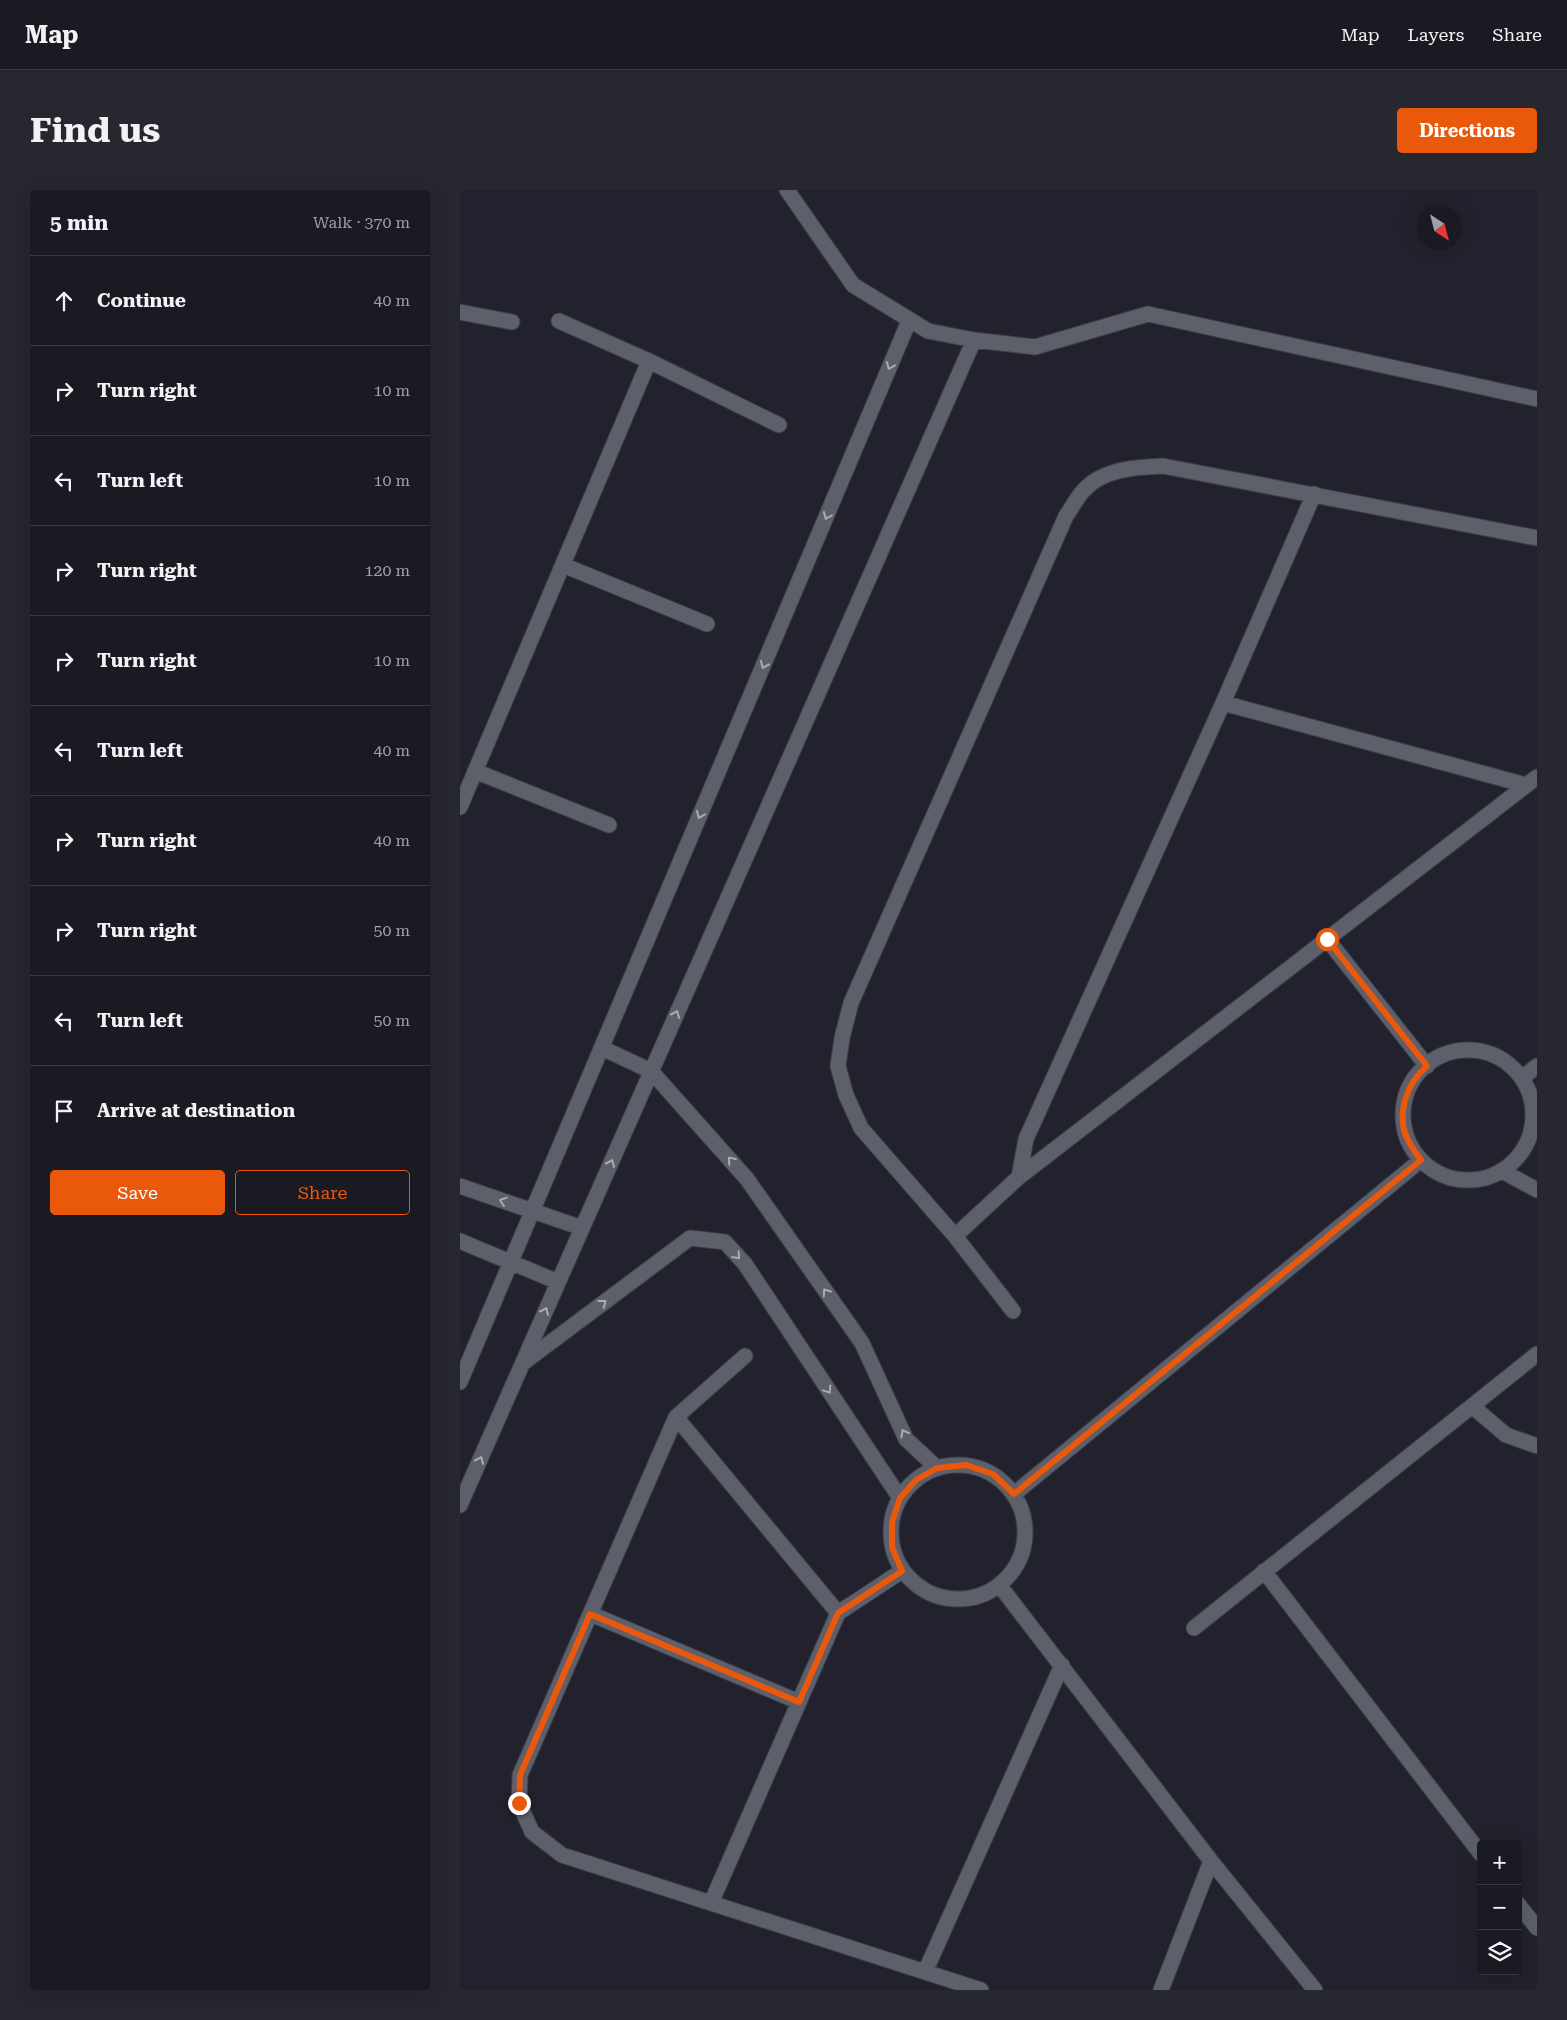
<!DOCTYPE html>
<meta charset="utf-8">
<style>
body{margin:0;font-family:"Roboto Serif",serif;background:#26272f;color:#f1f3f6}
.controls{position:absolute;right:15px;bottom:15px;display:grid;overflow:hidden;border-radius:5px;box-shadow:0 5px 20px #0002}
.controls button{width:45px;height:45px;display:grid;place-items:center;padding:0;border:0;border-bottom:1px solid #373840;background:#191a22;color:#f1f3f6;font:25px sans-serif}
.compass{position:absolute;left:957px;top:15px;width:45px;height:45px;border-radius:50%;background:#191a22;box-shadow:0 5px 20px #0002;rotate:144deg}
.stop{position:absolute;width:15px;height:15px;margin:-11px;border:4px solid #ea580c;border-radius:50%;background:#fff}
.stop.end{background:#ea580c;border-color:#fff;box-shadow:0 1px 5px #0008}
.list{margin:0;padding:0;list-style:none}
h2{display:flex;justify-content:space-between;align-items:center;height:65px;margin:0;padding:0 20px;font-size:21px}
h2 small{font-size:16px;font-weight:400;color:#9fa1a5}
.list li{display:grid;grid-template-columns:32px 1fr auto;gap:15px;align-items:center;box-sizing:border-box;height:90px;padding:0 20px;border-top:1px solid #373840}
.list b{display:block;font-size:19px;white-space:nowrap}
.list em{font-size:16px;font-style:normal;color:#9fa1a5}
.actions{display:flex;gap:10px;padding:15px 20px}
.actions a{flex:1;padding:11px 0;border:1px solid #ea580c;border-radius:5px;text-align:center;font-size:18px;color:#ea580c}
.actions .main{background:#ea580c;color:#fff}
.icon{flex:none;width:28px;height:28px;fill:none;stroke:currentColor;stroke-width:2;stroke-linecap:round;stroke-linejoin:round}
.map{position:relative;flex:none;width:1077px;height:1800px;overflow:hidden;border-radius:5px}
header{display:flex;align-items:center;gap:30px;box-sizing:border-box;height:70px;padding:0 25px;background:#191a22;border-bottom:1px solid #373840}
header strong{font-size:24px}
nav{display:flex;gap:28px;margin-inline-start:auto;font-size:18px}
.intro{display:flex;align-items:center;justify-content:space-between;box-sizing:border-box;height:120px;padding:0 30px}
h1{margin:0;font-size:35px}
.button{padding:12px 22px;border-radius:5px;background:#ea580c;color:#fff;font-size:18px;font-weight:700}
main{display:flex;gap:30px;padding:0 30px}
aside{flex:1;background:#191a22;border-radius:5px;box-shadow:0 5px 20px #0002}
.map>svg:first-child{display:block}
</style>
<header>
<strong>Map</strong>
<nav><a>Map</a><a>Layers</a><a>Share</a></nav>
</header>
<div class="intro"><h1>Find us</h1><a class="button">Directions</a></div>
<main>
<aside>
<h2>5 min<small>Walk · 370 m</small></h2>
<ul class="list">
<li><svg class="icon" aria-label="ahead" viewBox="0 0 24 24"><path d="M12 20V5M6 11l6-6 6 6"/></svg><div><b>Continue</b></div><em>40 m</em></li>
<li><svg class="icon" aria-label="right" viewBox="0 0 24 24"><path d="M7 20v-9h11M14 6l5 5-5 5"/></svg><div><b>Turn right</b></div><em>10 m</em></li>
<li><svg class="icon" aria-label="left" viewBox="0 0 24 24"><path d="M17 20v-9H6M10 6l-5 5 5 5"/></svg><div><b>Turn left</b></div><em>10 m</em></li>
<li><svg class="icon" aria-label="right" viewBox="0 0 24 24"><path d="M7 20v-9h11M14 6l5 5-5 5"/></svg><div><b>Turn right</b></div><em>120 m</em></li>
<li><svg class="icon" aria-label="right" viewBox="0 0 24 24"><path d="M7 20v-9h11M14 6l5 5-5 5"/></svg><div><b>Turn right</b></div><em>10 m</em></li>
<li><svg class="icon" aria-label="left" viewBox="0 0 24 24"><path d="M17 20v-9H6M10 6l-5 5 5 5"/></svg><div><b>Turn left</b></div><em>40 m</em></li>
<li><svg class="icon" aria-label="right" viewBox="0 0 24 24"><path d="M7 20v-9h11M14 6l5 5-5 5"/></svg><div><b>Turn right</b></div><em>40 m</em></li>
<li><svg class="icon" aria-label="right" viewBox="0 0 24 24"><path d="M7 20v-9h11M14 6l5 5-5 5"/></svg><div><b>Turn right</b></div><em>50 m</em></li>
<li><svg class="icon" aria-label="left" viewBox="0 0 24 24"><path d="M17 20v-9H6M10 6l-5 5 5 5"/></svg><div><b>Turn left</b></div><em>50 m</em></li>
<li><svg class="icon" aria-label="arrive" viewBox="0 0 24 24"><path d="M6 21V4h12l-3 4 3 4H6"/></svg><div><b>Arrive at destination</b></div></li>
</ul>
<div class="actions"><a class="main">Save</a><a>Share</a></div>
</aside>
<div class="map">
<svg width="1077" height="1800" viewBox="0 0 1077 1800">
<rect width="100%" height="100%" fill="#21222d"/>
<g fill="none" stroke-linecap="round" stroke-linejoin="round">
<!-- minor casing -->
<g stroke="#3d3e47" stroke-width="17">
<path id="minor" d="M327,0L393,95L468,141L514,150L575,157L688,124L1077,209
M0,122L52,132
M99,131L189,171L319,235
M103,375L247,434
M763,513L1066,595
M15,581L149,635
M0,617L189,171
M867,749L967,876
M142,858L191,881L287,989L402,1153L446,1249L477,1278
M943 925a65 65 0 1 1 130 0a65 65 0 1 1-130 0Z
M1062,888L1077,876
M1042,981L1077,1000
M559,987L566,949L763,513L854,304
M0,996L122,1038
M495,1046L559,987L1077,587
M0,1051L98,1092
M553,1121L495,1046L401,938L386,905L378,876L382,848L391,813L606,326C612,318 617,307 624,300C643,279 676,277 703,276L1077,348
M285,1166L216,1227L60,1585L59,1613L72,1642L102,1665L521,1800
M63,1173L230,1048L265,1052L285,1074L440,1308
M0,1192L449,131
M1012,1216L1046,1245L1077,1256
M216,1227L378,1423
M431 1342a67 67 0 1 1 134 0a67 67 0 1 1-134 0Z
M554,1304L961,970
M0,1315L514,150
M804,1381L1021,1664
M540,1396L751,1671L855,1800
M131,1424L339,1512
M734,1438L1077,1164
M251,1713L378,1423L442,1381
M1058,1714L1077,1738
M465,1782L602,1475
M701,1800L751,1671"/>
</g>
<!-- minor -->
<use href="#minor" stroke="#5d5f6b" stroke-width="15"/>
</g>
<!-- one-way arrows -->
<defs><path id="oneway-chevron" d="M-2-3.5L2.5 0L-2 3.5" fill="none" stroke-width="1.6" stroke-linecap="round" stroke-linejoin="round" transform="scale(1.25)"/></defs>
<g stroke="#aaabb4">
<use href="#oneway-chevron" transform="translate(430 176) rotate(113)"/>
<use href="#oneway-chevron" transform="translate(367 326) rotate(113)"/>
<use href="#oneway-chevron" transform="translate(304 475) rotate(113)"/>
<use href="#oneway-chevron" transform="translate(240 625) rotate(113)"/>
<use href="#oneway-chevron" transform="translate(216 824) rotate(-66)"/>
<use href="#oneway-chevron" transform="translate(271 970) rotate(-131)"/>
<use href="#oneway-chevron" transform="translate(151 973) rotate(-66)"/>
<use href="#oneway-chevron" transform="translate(43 1011) rotate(-161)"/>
<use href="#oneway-chevron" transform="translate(277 1066) rotate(48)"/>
<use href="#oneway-chevron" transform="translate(366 1102) rotate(-125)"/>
<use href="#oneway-chevron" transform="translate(143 1113) rotate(-37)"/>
<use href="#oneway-chevron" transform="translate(85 1121) rotate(-66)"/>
<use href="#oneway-chevron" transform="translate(368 1200) rotate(56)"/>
<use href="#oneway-chevron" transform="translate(444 1243) rotate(-119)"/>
<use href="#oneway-chevron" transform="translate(20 1270) rotate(-66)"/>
</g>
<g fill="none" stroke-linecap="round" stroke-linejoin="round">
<!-- route -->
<path stroke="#ea580c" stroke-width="6" d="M59,1613L60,1585L130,1424L339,1512L378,1423L442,1381L432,1357V1332L440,1308L456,1290L477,1278L506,1275L533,1284L554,1304L961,970C957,964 951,957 948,950C935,925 947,893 967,876L867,749"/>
</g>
</svg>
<div class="controls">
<button>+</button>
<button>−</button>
<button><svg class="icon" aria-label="layers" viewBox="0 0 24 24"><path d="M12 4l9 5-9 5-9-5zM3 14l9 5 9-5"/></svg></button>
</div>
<svg class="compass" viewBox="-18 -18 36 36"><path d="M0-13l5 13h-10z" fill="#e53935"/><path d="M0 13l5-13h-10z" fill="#9fa1a5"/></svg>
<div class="stop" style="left:867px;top:749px"></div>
<div class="stop end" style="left:59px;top:1613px"></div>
</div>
</main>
